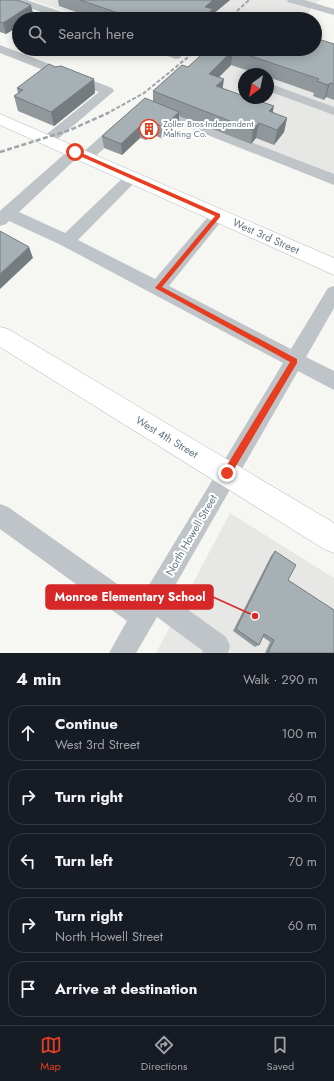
<!DOCTYPE html>
<meta charset="utf-8">
<style>
body{margin:0;font-family:Jost,sans-serif;background:#20242c;color:#f1f3f6}
.compass{position:absolute;left:238px;top:68px;width:36px;height:36px;border-radius:50%;background:#171b24;box-shadow:0 2px 10px #0003;rotate:213deg}
.stop{position:absolute;width:12px;height:12px;margin:-9px;border:3px solid #e73e21;border-radius:50%;background:#fff}
.stop.end{background:#e73e21;border-color:#fff;box-shadow:0 1px 4px #0008}
.list{margin:0;padding:0;list-style:none}
h2{display:flex;justify-content:space-between;align-items:center;height:52px;margin:0;padding:0 16px;font-size:17px}
h2 small{font-size:13px;font-weight:400;color:#9ea1a6}
.list li{display:grid;grid-template-columns:26px 1fr auto;gap:12px;align-items:center;box-sizing:border-box;height:56px;margin:0 8px 8px;padding:0 8px;border:1px solid #363941;border-radius:16px}
.list b{display:block;font-size:15px;white-space:nowrap}
.list p{margin:0;font-size:13px;white-space:nowrap;color:#9ea1a6}
.list em{font-size:13px;font-style:normal;color:#9ea1a6}
.icon{flex:none;width:22px;height:22px;fill:none;stroke:currentColor;stroke-width:2;stroke-linecap:round;stroke-linejoin:round}
.map{position:relative;flex:none;width:334px;height:653px;overflow:hidden}
.search{position:absolute;background:#171b24;box-shadow:0 2px 10px #0003;left:12px;right:12px;top:12px;height:44px;display:flex;align-items:center;gap:10px;box-sizing:border-box;padding:0 14px;border-radius:22px;color:#9ea1a6;font-size:15px}
.sheet{height:372px;background:#171b24}
nav{display:flex;justify-content:space-around;align-items:center;box-sizing:border-box;height:56px;border-top:1px solid #363941;background:#171b24;font-size:11px;color:#9ea1a6}
nav a{display:grid;justify-items:center;gap:2px}
nav .on{color:#e73e21}
.map>svg:first-child{display:block}
</style>
<div class="map">
<svg width="334" height="653" viewBox="0 0 334 653">
<rect width="100%" height="100%" fill="#f6f6f2"/>
<!-- built -->
<path fill="#e7e7e6" fill-rule="evenodd" d="M32,0H320L302,19H88Z
M176,49H310L334,57V179L151,106L203,58ZM244,74H268V98H244Z
M230,513L334,578V653H156Z"/>
<g fill="none" stroke-linecap="round" stroke-linejoin="round">
<!-- major casing -->
<g stroke="#b2b8bb" stroke-width="1">
<path id="major" d="M0,114L334,258V275L0,125Z
M0,327L8,329L334,523V553L324,549L0,347Z"/>
</g>
<!-- minor -->
<path fill="#bec4c7" fill-rule="evenodd" d="M12,0H27L76,17L77,19H61L13,2Z
M287,0H304L334,9V15L288,2Z
M0,45L112,88L114,91L53,143L48,144L43,143L41,140L43,137L99,92L0,53Z
M152,49C162,49 175,47 182,55L180,58L176,59L154,51Z
M268,83L334,107V115L268,91Z
M157,106L334,174V185L152,113L150,110L152,107Z
M121,122L126,123L128,126L126,129L91,160L86,162L81,160L79,157L81,154L116,123Z
M75,147L80,149L82,152L80,155L19,212L65,233L127,174L132,172L137,174L139,177L137,180L78,240L155,279L213,211L218,209L223,211L226,215L223,219L169,286L291,349L328,288L334,286V308L306,357L334,371V390L298,371L169,596L226,637L230,646L228,653H202L203,651L157,617L136,653H109L127,621L0,529V504L8,507L140,600L283,363L61,245L9,221L6,224L0,226V211L2,209L70,149Z"/>
<!-- major -->
<use href="#major" fill="#fff" fill-rule="evenodd"/>
<!-- rail-far1 -->
<path stroke="#9da6ab" stroke-width="2" stroke-dasharray="4 2" stroke-linecap="butt" d="M228,19L249,0
M106,114L144,93L198,49"/>
<!-- rail -->
<path stroke="#9da6ab" stroke-width="2.5" stroke-dasharray="5 2.5" stroke-linecap="butt" d="M0,152L70,130L108,113"/>
</g>
<!-- wall -->
<path fill="#90989c" d="M0,0L34,17L19,19V26L6,34L0,32Z
M58,0H230L213,14L212,19H96L59,6Z
M334,44V100L326,97L324,100L313,96L314,93L268,77V74H258L231,65L219,77L223,89L273,113L287,118L284,132L274,145L256,138L251,144L179,116V123L163,139L152,134L146,140L140,138L122,155L104,148L102,136L153,101V91L188,67L208,49Z
M55,67L94,79L95,93L54,126L18,111L14,96L18,93L17,88Z
M275,551L288,580L334,653H265L270,642L263,637L259,645L255,647L233,631L271,556Z"/>
<!-- shaded-wall -->
<path fill="#757c7f" d="M213,0H230L213,14L212,19H202L205,7Z
M31,5L34,17L30,19H19V26L6,34L3,23Z
M233,50L231,65L208,88L209,74Z
M94,79L95,93L54,126L51,112Z
M224,79L222,93L216,86Z
M330,83L326,97L324,100L328,85Z
M274,106L271,121L269,111Z
M179,112V123L163,139V127Z
M287,118L284,132L274,145L277,130Z
M152,122V134L146,140L145,129Z
M259,123L256,138L251,144L253,130Z
M140,126V138L122,155L121,144Z
M29,247L33,258L0,289V274Z"/>
<!-- building -->
<path fill="#a7b1b5" stroke="#757c7f" d="M0,0H17L31,5L3,23L0,22Z
M80,0H213L205,7L213,9L202,18L200,17L197,19H136Z
M241,15L253,19H237Z
M315,38L334,44V84L330,83L328,85L317,81L319,79L233,50L209,74L224,79L216,86L244,96V98H250L274,106L269,111L287,118L277,130L259,123L253,130L153,91L182,65L188,67L208,49H315Z
M49,64L55,67L61,66L94,79L51,112L14,96L23,90L17,88Z
M145,98L179,112L163,127L152,122L145,129L140,126L121,144L102,136Z
M0,231L29,247L0,274Z
M275,551L296,565L288,580L334,610V653H268L274,640L264,634L259,645L236,629Z"/>
<!-- route -->
<path fill="#e73e21" d="M73,151H77L220,214V217L162,287L297,359V363L230,476H224V470L290,362L155,288L215,216L73,153Z"/>
<!-- icons -->
<defs>
<g id="building-ring" transform="scale(1)"><circle r="9.5" fill="#fff" stroke="#e73e21" stroke-width="1.5"/><path d="M-4-6H4V6H1V3H-1V6H-4ZM-2.5-4.3h1.7v1.8h-1.7ZM.8-4.3h1.7v1.8H.8ZM-2.5-1h1.7V.8h-1.7ZM.8-1h1.7V.8H.8Z" fill="#e73e21"/></g>
</defs>
<g fill-rule="evenodd">
<use href="#building-ring" x="149" y="129"/>
</g>
<g text-anchor="middle" stroke-width="4" stroke-linejoin="round" paint-order="stroke">
<!-- far-poi labels -->
<g font-size="9" fill="#647984" stroke="#fff" text-anchor="start">
<text x="163" y="127">Zoller Bros-Independent<tspan x="163" dy="10">Malting Co.</tspan></text>
</g>
<!-- street labels -->
<g font-size="11" fill="#647984" stroke="#fff">
<text transform="translate(266 236) rotate(24)" y="4">West 3rd Street</text>
<text transform="translate(167 437) rotate(31)" y="4">West 4th Street</text>
<text transform="translate(191 535) rotate(-60)" y="4">North Howell Street</text>
</g>
</g>
<!-- callouts -->
<path fill="none" stroke="#d62828" stroke-width="1.5" d="M255 616L213 597"/>
<circle fill="#d62828" stroke="#fff" stroke-width="1.5" cx="255" cy="616" r="4"/>
<rect fill="#d62828" stroke="#d62828" stroke-width="1.5" x="46" y="585" width="167" height="24" rx="4"/>
<g font-size="12" text-anchor="middle" font-weight="bold" fill="#fff">
<text x="130" y="601">Monroe Elementary School</text>
</g>
</svg>
<svg class="compass" viewBox="-18 -18 36 36"><path d="M0-13l5 13h-10z" fill="#e53935"/><path d="M0 13l5-13h-10z" fill="#9ea1a6"/></svg>
<div class="stop" style="left:75px;top:152px"></div>
<div class="stop end" style="left:227px;top:473px"></div>
<div class="search"><svg class="icon" aria-label="search" viewBox="0 0 24 24"><circle cx="10" cy="10" r="6"/><path d="M15 15l6 6"/></svg>Search here</div>
</div>
<section class="sheet">
<h2>4 min<small>Walk · 290 m</small></h2>
<ul class="list">
<li><svg class="icon" aria-label="ahead" viewBox="0 0 24 24"><path d="M12 20V5M6 11l6-6 6 6"/></svg><div><b>Continue</b><p>West 3rd Street</p></div><em>100 m</em></li>
<li><svg class="icon" aria-label="right" viewBox="0 0 24 24"><path d="M7 20v-9h11M14 6l5 5-5 5"/></svg><div><b>Turn right</b></div><em>60 m</em></li>
<li><svg class="icon" aria-label="left" viewBox="0 0 24 24"><path d="M17 20v-9H6M10 6l-5 5 5 5"/></svg><div><b>Turn left</b></div><em>70 m</em></li>
<li><svg class="icon" aria-label="right" viewBox="0 0 24 24"><path d="M7 20v-9h11M14 6l5 5-5 5"/></svg><div><b>Turn right</b><p>North Howell Street</p></div><em>60 m</em></li>
<li><svg class="icon" aria-label="arrive" viewBox="0 0 24 24"><path d="M6 21V4h12l-3 4 3 4H6"/></svg><div><b>Arrive at destination</b></div></li>
</ul>
</section>
<nav>
<a class="on"><svg class="icon" aria-label="map" viewBox="0 0 24 24"><path d="M3 6l6-2 6 2 6-2v14l-6 2-6-2-6 2zM9 4v14M15 6v14"/></svg>Map</a>
<a><svg class="icon" aria-label="directions" viewBox="0 0 24 24"><path d="M12 3l9 9-9 9-9-9zM9 14v-3h6M13 9l2 2-2 2"/></svg>Directions</a>
<a><svg class="icon" aria-label="saved" viewBox="0 0 24 24"><path d="M7 4h10v16l-5-4-5 4z"/></svg>Saved</a>
</nav>
